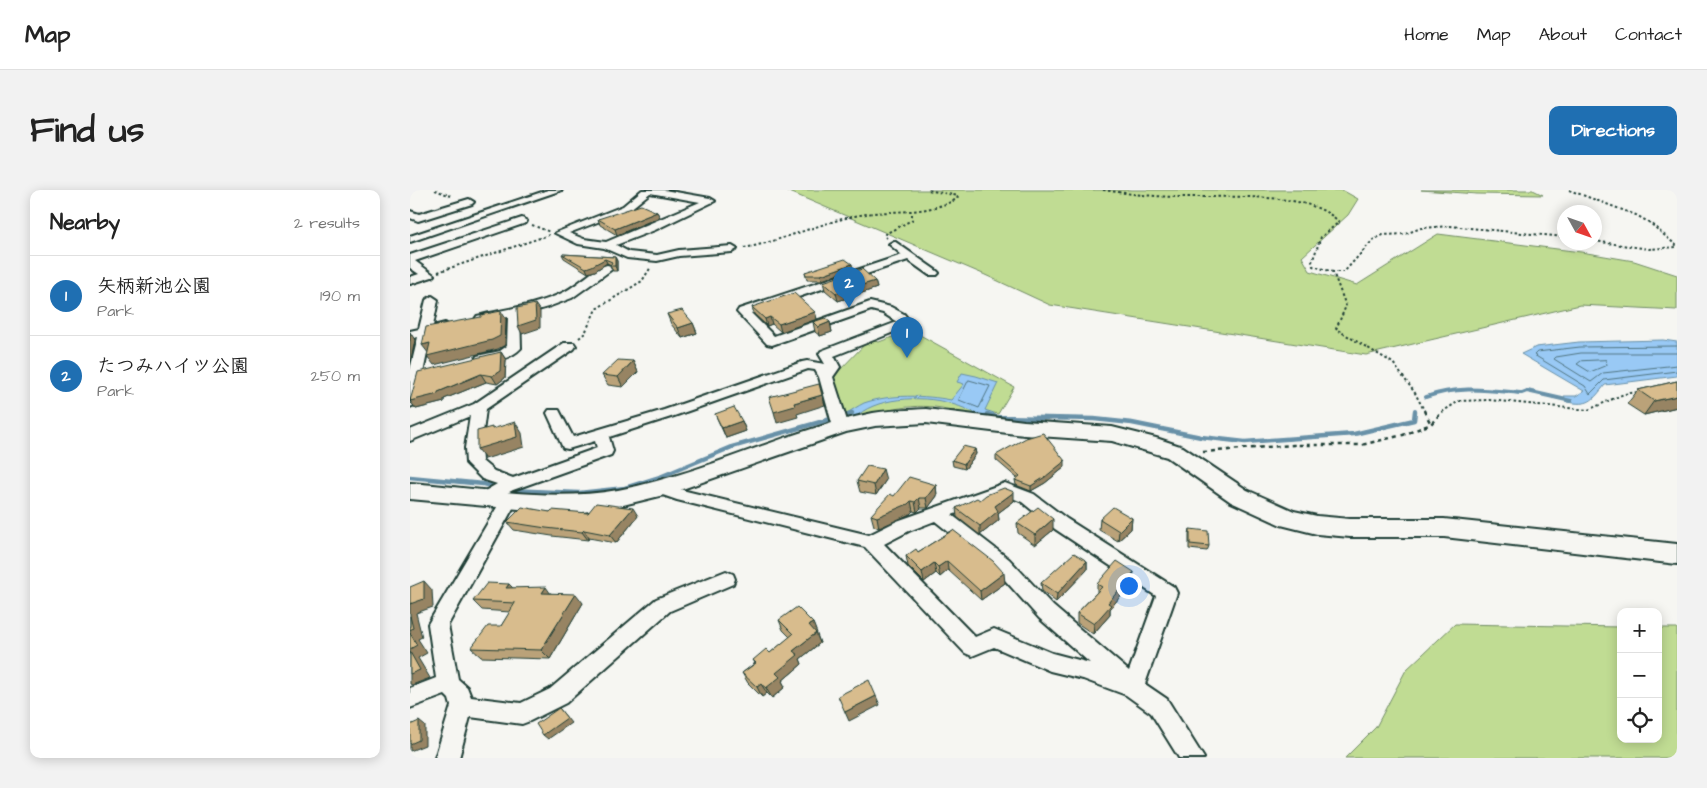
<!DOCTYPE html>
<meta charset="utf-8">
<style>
body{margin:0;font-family:"Architects Daughter","Klee One",sans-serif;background:#f2f2f2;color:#222}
.controls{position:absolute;right:15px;bottom:15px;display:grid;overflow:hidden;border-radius:10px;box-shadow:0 2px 12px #0003}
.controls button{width:45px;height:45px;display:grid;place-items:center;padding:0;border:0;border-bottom:1px solid #e0e0e0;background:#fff;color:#222;font:25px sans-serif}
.compass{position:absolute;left:1147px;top:15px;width:45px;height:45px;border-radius:50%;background:#fff;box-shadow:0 2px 12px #0003;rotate:130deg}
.you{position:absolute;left:718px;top:395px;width:18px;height:18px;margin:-12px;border:4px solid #fff;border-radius:50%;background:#1a73e8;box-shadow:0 0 0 8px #1a73e833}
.badge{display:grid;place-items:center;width:32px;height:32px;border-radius:50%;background:#1f6fb2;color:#fff;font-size:16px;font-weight:700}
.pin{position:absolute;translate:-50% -41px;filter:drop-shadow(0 1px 2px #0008)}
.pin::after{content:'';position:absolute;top:26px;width:18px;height:15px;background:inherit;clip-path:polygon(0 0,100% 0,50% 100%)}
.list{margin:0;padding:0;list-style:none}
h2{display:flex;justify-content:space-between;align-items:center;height:65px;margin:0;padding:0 20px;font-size:21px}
h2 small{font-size:16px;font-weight:400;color:#767676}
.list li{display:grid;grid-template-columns:32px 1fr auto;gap:15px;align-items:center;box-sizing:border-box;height:80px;padding:0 20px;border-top:1px solid #e0e0e0}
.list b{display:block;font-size:19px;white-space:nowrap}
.list p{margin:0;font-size:16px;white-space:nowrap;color:#767676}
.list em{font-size:16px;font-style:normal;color:#767676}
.icon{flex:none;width:28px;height:28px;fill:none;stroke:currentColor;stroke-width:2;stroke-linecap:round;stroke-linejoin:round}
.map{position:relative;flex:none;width:1267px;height:568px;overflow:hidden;border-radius:10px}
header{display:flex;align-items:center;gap:30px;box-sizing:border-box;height:70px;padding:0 25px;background:#fff;border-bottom:1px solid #e0e0e0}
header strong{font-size:24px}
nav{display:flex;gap:28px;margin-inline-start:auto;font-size:18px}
.intro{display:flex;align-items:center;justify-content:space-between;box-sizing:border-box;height:120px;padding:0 30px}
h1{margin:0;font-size:35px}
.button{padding:12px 22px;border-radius:10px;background:#1f6fb2;color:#fff;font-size:18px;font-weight:700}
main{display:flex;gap:30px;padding:0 30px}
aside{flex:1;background:#fff;border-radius:10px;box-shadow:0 2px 12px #0003}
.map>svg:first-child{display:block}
</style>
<header>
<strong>Map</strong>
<nav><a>Home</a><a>Map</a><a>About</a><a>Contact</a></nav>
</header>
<div class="intro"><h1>Find us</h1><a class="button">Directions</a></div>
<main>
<aside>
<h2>Nearby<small>2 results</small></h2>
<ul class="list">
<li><span class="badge">1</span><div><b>矢柄新池公園</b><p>Park</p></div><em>190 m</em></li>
<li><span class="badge">2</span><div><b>たつみハイツ公園</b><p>Park</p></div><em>250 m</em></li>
</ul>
</aside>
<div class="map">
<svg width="1267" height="568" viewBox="0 0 1267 568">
<rect width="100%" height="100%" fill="#f6f6f2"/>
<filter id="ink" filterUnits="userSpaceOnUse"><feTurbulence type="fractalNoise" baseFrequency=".02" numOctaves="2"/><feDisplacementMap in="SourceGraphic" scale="10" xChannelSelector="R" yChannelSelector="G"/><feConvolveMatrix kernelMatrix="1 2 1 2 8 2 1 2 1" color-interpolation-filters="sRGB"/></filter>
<g filter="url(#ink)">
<!-- green -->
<path fill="#c0dc93" stroke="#708c64" d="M375,0H932L948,9L938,25L892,67L900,81L947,95L1028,44L1171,62L1224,71L1267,85V120L1170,115L956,165L640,115L573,84Z
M1011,0H1123L1133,5L1067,4Z
M501,140L604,197L588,224L584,223L579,229C565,226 551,222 537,219C505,212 475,220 444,229L438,227L423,191L425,185L459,150L469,152Z
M1045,434L1211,437V549H1248V438H1267V568H935L966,537L996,480Z"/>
<!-- water -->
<path fill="#99c9f5" stroke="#6891a8" d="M1253,150L1267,152V186L1195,195C1182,211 1180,216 1157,212L1154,206H1166L1174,201L1111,164L1126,157L1169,152Z
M552,183L566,186L588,193L575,220L584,223L579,229C566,223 553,217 539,213C512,205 463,207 444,229L438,227L437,223C442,220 448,216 454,213C480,204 515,205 541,210L554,194L547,192Z"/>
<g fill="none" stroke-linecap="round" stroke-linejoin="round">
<!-- shore -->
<path stroke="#507581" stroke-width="1" d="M1267,156L1170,157L1127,162L1124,165L1175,196L1180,204L1194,190L1267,181
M1267,163H1171L1146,167L1144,169L1181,192L1193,183L1267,175
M1196,170L1197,175L1180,182L1167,174L1171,171Z
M559,190L580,196L569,218L549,210Z"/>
<!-- stream-far1 -->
<path stroke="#6891a8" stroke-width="4" d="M1016,207C1048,195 1079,200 1112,203L1117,201L1161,211
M1005,222V220"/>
<!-- stream -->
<path stroke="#6891a8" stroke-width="4.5" d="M577,224L586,227L684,229L722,233L791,247L835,252L944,244L1004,230L1005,221
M0,287L73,294L88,298
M98,300L169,303L215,298L250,287L322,257L442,223"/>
<!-- street casing -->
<g stroke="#1f3d34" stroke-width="4">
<path id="street" d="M138,0H152L0,52V46Z
M232,0H254L300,8L305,11L245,40L206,55L219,62L247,65L269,60L322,56L327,59L322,62L269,66L247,71L217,68L194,58L168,54L145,43L213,16ZM240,3L290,12L196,52L174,49L159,43L219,20Z
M59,9L64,12L62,14L8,31L0,28V21L9,24Z
M112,28L117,31L116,33L5,71L24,85L22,87L0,94V87L9,84L0,78V65Z
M484,51L527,81L529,83L527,85H519L498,70L341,123L364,146L460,112L481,117L494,124L501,133L499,136L424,166L430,177L423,187L439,237L436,240H426L423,237L409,187L405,180L398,179L264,226L199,247L203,261L201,265L103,300L74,315L68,313L66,309L68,305L87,294L72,289L56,273L55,258L60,226L0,251V240L64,214L154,153H164L166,156L164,159L76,219L71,258L72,271L84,281L103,288L187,258L185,251L158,259L153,258L137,223L139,220H149L163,247L254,220L392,172L397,171L415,174L409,164L411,161L487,132L473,123L461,120L362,155L357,154L327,122L329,119L492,65L479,54Z
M197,75L201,76L203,78L201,80L162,108L138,117L110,125L111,158C102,168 80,175 67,172L65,169L67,166L90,161L97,156L98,127L71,133L65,129L67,126C95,119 125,116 152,103C166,97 184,78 197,75Z
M22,106L28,110L23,136L35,133L41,137L39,140L21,144L7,212L5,215L0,217V180L8,147L0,149V141L9,139L16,110Z
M250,292L276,301L459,345L487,331L595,293L624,304L657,329L764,397L767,403L735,494L757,509L794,568H769L741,523L716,505L673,489L640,481L584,457L562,466L555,463L455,357L267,310L244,302L242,298L244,294ZM595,305L612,312L645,339L746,406L719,481L643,416L599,369L542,325ZM525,331L585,379L629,428L680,473L642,463L584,439L565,447L474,354L499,341Z
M99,305L105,307L107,311L38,435L48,489L57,497L61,507L111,513L140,499L246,409L316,381L323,384L325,389L323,394L260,421L156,513L120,531L112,534L60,527L49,568H25L41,516L39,509L35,505L0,518V498L26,488L18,434L93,307Z"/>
</g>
<!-- secondary casing -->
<g stroke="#1f3d34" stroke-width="4">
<path id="secondary" d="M516,219L614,231L702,237L746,248L773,257L837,300L884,321L907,326L940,329H1034L1267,354V374L1034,347H940L907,344L871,335L821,312L757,267L702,251L614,245L516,233L465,236L436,242L258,304L209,316L173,322H142L0,309V293C68,298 141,312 208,300C295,284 376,240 463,223C480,220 499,220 516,219Z"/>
</g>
<!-- path-far1 -->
<path stroke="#1f3d34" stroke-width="2" stroke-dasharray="2.5 2.5" stroke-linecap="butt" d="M25,0L41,6
M693,0C720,4 746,7 773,7C818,8 899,0 929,32L911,47L902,72L903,76L923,82
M1159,0L1226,25L1240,33L1267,56
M122,35L140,42
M477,48L474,46L475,44L502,30V24
M1184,51L1239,59L1267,57
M334,58C372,51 407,34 445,26C482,18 511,27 547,9L548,6L518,0
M28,82L139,45
M169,148L175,143L186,119L232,91L241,77
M1015,222L1005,203L983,173L926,139L936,116L923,82H934L963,50L973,45L995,44L1011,38L1040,36L1154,47
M1032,222L1049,211L1079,210L1178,220L1214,204L1228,202"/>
<!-- path -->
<path stroke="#1f3d34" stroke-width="2.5" stroke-dasharray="4 4" stroke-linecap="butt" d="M1014,221L1021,234
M793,262L883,255H951L993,245L1021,234L1033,221"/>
<!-- street -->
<use href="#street" fill="#f6f6f2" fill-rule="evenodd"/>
<!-- secondary -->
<use href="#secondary" fill="#f6f6f2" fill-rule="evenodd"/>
</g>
<!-- wall -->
<path fill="#baa279" stroke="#1f3d34" d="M247,22L250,27L207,45L190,35L188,29Z
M152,64L205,67L207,71V81H203L200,76L201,75L197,73L185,81L178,83L154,68Z
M443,79L412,90H397L395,82Z
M465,91L467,98L428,111L415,100L413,92Z
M342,117L405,122L407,129L371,142L362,134L357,136L344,124Z
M257,124L283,133L287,143L272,148L261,134Z
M403,132H420L422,142L410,146L405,142Z
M91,162L96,170L95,188L87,194L76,192L34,209V212L6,219L0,211Z
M223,171L228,182L213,197L198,195L192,185Z
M1267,191V217L1234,225L1217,214L1228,200Z
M305,224L332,231L336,241L316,248Z
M565,259L566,264L555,279L543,276L542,270Z
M586,265L655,277L635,293L621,301L606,295L605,290L607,288L586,270Z
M476,290L466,305L450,302L447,291Z
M526,295L527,306L518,318H511L507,322L503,321L500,324L469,338L464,336L461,325L484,306Z
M570,310L604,311L588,323L589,330L570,345L547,327L546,318Z
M140,322L178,323L228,326L206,353L179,348L178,350L142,346L104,340L97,332Z
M722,328L721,339L708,351L689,340L690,329Z
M607,333L643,340L625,355L608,343Z
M780,339L799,356L797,361L779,359V344Z
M543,340L595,393L571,410L538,380L530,387L526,383L514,392L498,376L496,366L508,362Z
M677,371V380L646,412L632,401L631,393Z
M724,382L722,392L700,419V425L683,444L667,433V423L687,402V394Z
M99,394L103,398L140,403L173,413L140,469L71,467L61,458L91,436L100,422L72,420L63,411Z
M369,430L403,433L410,453L390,469L392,474L372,491L375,497L362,508L357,503L352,507L338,493L332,483L345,473L343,470L360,463L380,447L373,440Z"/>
<!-- shaded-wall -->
<path fill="#978463" stroke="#1f3d34" d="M247,22L250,27L207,45L205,39Z
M205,67L207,71V81L205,76Z
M195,69L197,73L185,81L178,83L176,78Z
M442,74L443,79L412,90L411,85Z
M465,91L467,98L428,111L426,103Z
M125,114L130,121V138L112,144L108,136Z
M91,121L96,129L95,155L88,159L24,175L17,166Z
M405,122L407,129L371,142L369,134Z
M360,127L362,134L357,136L355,129Z
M420,132L422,142L410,146L408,137Z
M283,133L287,143L272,148L268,138Z
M0,142L5,150L0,174Z
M20,153L19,164L12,155Z
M91,162L96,170L95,188L87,194L82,186Z
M223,171L228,182L213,197L208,187Z
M71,184L76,192L34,209V212L6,219L0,211L28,202Z
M412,205L415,215L387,224L388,227L367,233L364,222L384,213Z
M1267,206V217L1234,225L1244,211Z
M332,231L336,241L316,248L312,238Z
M105,232L112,243L114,257L75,269L67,259Z
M565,259L566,264L555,279L554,274Z
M655,271V277L635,293L621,301V296Z
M473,279L476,290L466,305L464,295Z
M526,295L527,306L518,318L516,308Z
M604,302V311L588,323L589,330L570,345V336L585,316Z
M509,308L511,318L507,322L505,312Z
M501,311L503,321L500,324L469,338L467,327Z
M223,318L228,326L206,353L200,345Z
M722,328L721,339L708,351L709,341Z
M643,329V340L625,355V345Z
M174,340L179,348L178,350L172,342Z
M537,371L538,380L530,387L528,377Z
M677,371V380L646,412L647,404Z
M524,373L526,383L514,392L512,382Z
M724,382L722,392L700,419V425L683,444L684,434L698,413Z
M594,383L595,393L571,410L570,401Z
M14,391L22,400L23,417L6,423L12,447L8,449L17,463L8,468L20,488L2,495L0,494V414Z
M99,394L108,403L96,398Z
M136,397L143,407L132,403Z
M166,404L173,413L140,469L131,460Z
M403,433L407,443L403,446L399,435Z
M406,443L410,453L390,469L392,474L372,491L375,497L362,508L356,498L366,483L383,461Z
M351,494L357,503L352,507L347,497Z
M466,506L470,515L439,531L435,522Z
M149,518L161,533L138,549L133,545Z
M9,531L15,536V555L0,561V554Z"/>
<!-- building -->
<path fill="#d8bc8d" stroke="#1f3d34" d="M231,15L247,22L205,39L188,29Z
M152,64L205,67V76H200L202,72L195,69L182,76L176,78Z
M435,69L442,74L411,85H396L395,82Z
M452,79L465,91L426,103L413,92Z
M384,103L405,122L369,134L360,127L355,129L342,117Z
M125,114L126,130L108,136L107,118Z
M272,120L283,133L268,138L257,124Z
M91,121L90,146L82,150L17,166L20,153L12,155L16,137L71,127V125Z
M415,128L420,132L408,137L403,132Z
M91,162L90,181L82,186L71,184L28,202V204L0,211L8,182Z
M208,170L223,171L208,187L192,185Z
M1267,191V206L1244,211L1228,200Z
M409,194L412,205L384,213L385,216L364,222L359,207Z
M324,217L332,231L312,238L305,224Z
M105,232L107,247L67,259V241L82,237V239Z
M633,243L655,271L635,287L621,296L605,290L610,286L586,265L616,248Z
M553,256L565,259L554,274L542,270Z
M457,276L473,279L464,295L447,291Z
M499,287L526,295L516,308H509L505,312L501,311L498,314L467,327L461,325L480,304L484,306Z
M594,298L604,302L585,316L588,321L570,336L546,318L567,308L570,310L576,305Z
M186,313L223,318L200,345L174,340L172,342L136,338L97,332L112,317L140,322L142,320L178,323Z
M628,317L643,329L625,345L607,333Z
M703,317L722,328L709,341L690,329Z
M780,339L798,341L799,356L780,354Z
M543,340L583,371L594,383L570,401L537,371L528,377L524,373L512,382L496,366L506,359L508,362Z
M664,363L677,371L647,404L631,393Z
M707,371L724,382L698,413L701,415L684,434L667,423L692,397L687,394Z
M14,391V409L0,414V397Z
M77,393L99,394L96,398L136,397L132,403L166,404L131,460L61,458L78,436H91L105,413L63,411Z
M387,417L403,433L399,435L406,443L383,461L388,465L366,483L370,487L356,498L351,494L347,497L332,483L346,473L343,470L356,459L360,463L383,444L369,430Z
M0,426L3,438L0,440Z
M0,443L7,455L0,459Z
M0,462L10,480L0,484Z
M459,490L466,506L435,522L428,506Z
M149,518L157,528L133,545L126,534Z
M9,531V550L0,554V535Z"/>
</g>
</svg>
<div class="controls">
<button>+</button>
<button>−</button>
<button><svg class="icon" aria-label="locate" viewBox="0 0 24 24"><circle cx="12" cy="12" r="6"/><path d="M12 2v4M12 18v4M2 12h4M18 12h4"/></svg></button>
</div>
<svg class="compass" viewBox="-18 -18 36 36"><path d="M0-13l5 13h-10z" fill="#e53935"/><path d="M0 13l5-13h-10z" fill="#767676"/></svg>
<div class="you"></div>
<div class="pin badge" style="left:497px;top:168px">1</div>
<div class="pin badge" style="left:439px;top:118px">2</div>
</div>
</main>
